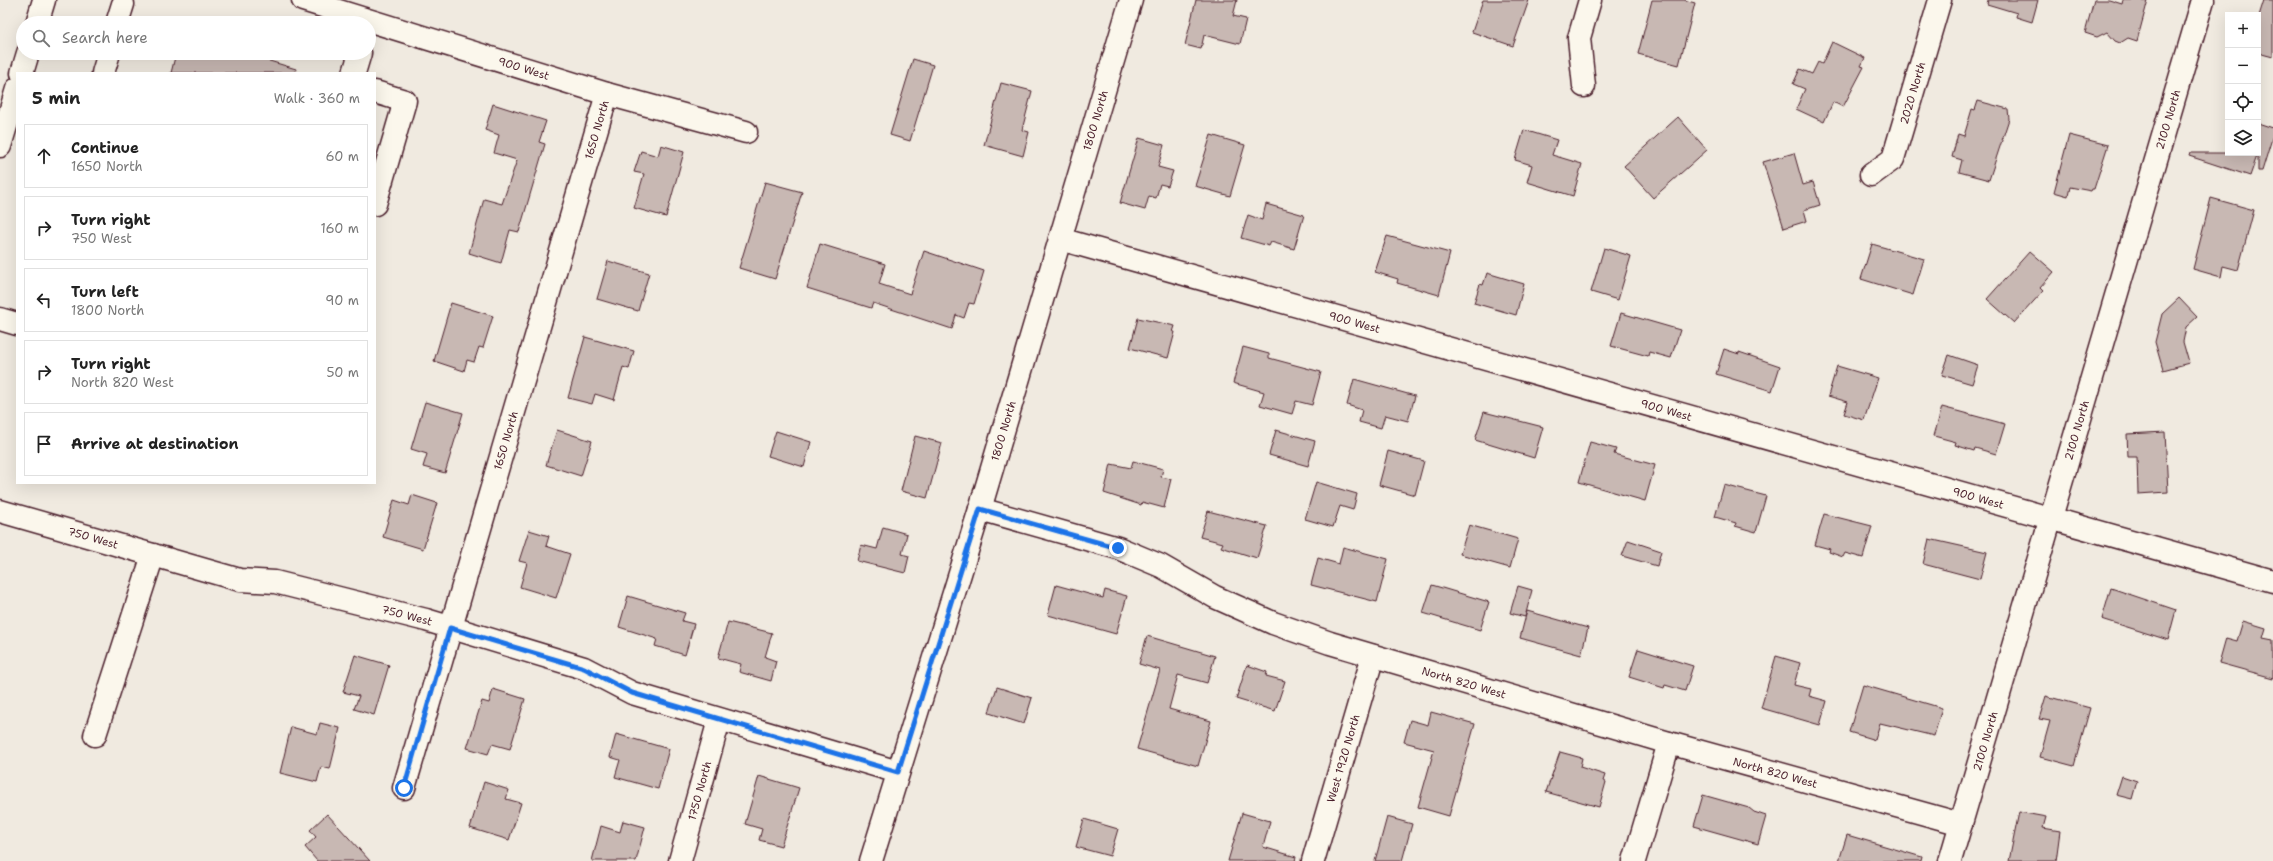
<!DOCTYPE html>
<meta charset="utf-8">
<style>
body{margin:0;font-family:"Shantell Sans",sans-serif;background:#f2f2f2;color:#222}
.controls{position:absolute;right:12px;top:12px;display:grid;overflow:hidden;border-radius:0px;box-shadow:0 4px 16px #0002}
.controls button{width:36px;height:36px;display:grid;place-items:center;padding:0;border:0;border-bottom:1px solid #e0e0e0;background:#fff;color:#222;font:20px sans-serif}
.stop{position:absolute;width:12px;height:12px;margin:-9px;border:3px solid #1a73e8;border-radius:50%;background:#fff}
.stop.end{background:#1a73e8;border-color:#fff;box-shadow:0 1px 4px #0008}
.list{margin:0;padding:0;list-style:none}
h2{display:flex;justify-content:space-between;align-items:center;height:52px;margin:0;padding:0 16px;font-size:17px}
h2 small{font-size:13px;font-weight:400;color:#767676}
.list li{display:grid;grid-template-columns:26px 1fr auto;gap:12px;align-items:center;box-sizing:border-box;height:64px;margin:0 8px 8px;padding:0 8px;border:1px solid #e0e0e0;border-radius:0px}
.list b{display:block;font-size:15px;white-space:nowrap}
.list p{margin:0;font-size:13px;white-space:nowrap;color:#767676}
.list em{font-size:13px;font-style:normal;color:#767676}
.icon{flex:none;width:22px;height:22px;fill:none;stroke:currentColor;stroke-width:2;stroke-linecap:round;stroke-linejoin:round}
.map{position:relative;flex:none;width:2273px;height:861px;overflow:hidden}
.search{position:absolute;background:#fff;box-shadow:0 4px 16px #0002;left:16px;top:16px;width:360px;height:44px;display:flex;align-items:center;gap:10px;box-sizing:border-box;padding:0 14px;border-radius:22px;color:#767676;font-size:15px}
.panel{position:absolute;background:#fff;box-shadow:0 4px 16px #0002;left:16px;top:72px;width:360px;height:412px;border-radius:0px}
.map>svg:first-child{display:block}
</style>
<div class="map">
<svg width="2273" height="861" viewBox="0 0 2273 861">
<rect width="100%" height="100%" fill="#f0eae0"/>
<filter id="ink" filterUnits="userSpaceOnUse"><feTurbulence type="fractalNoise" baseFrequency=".025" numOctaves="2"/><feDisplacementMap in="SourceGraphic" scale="8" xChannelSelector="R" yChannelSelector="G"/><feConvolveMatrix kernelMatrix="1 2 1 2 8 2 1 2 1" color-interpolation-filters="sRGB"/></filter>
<g filter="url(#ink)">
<!-- building -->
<path fill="#c8b8b3" stroke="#4a1f2b" d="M1196,0H1237L1233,16L1246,19L1240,44L1204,35L1201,49L1185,45Z
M1483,0H1529L1513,46L1472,32Z
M1652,0H1684L1695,3L1679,65L1638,54Z
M1988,0H2038L2032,22L2016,17L2017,13L1987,4Z
M2094,0H2109L2122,4L2123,0H2148L2137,41L2128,38L2120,43L2115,41L2107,32L2097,37L2085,33Z
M2264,0H2273V57L2258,53V19Z
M1832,42L1865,58L1861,66L1864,67L1843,107L1833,102L1824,122L1796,109L1805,89L1793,84L1800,69L1812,74L1818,62L1822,64Z
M176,53H254L253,56L296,69L295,73H171Z
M913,59L933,65L910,141L890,135Z
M1001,83L1032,91L1022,130L1029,132L1023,156L984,145Z
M1978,101L2008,109L2009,119L1989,180L1959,172L1962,160L1952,157L1958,134L1964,136L1972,109L1975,110Z
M493,104L546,121L539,142L545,144L519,232L510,230L501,263L469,253L484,199L502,204L517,160L494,153L499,135L485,130Z
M1678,117L1707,150L1653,198L1624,166Z
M2258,123L2273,128V135L2262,171H2258Z
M1524,130L1557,140L1552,155L1582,164L1573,196L1527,182L1532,165L1515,160Z
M1211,135L1245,145L1230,196L1195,186Z
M2069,135L2108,145L2094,189H2092L2091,191L2070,187L2068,196L2054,192Z
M1139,138L1164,145L1158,167L1173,171L1168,186L1160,184L1156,198L1149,196L1145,210L1120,203Z
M661,145L684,152L666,217L634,208L644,174L634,172L641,151L658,156Z
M1794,153L1803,185L1813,182L1820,205L1804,210L1807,221L1784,228L1763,162Z
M2190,153H2258L2250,176L2189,156Z
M765,182L802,192L775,279L739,268Z
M2211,198L2254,210L2238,270L2223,266L2221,277L2193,269Z
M1266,204L1304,215L1294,249L1271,242L1269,246L1241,238L1248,215L1262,220Z
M1387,236L1450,253L1439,295L1397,283L1398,279L1375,272Z
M820,244L885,264L879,284L910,294L924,251L984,271L974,304L969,303L964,318L956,315L952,329L873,303L871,308L807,288Z
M1872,244L1924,259L1913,295L1861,279Z
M1604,248L1631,256L1618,300L1591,292Z
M2030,251L2054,272L2040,288L2043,291L2014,323L1987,299Z
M608,261L649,273L638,311L597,299Z
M1487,273L1524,284L1516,315L1474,303L1480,284L1483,285Z
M2179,298L2197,317L2186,327L2183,342L2189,363L2163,370L2155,342L2162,314Z
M451,303L493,316L483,348L479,347L474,362L467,360L464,371L434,361Z
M1621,313L1680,330L1671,358L1649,352L1648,356L1611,346Z
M1138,318L1175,326L1173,332H1175L1168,358L1130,348Z
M585,337L634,351L629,369L623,367L614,400L595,394L592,404L568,398Z
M1243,347L1269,354V358L1321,372L1312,405L1296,401L1292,414L1260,405L1264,392L1233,383Z
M1724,349L1739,354V352L1780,366L1772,391L1716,374Z
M1949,355L1978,365L1972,384L1942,375Z
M1837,366L1878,378L1864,420L1844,414L1848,402L1828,396Z
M1354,379L1415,396L1408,421L1385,415L1381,428L1359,422L1362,410L1347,405Z
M425,402L463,413L445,473L423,467L427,454L411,449Z
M1942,407L2005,424L1996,454L1975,448L1974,451L1955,445L1956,442L1934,436Z
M1484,412L1543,427L1534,458L1475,440Z
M557,430L592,441L581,476L546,465Z
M1276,430L1315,441L1308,466L1269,455Z
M776,431L811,442L804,467L768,456Z
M2165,432L2168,492L2138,494L2137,457H2128L2127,434Z
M915,436L942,443L927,498L901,491Z
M1590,442L1616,449L1614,454L1655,465L1645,501L1579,482Z
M1388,451L1424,461L1415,495L1379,485Z
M1133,461L1163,469L1161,477L1171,479L1164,508L1142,502L1141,505L1104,493L1111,464L1131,468Z
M1316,482L1357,494L1353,510L1340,506L1333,527L1305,519Z
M1724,485L1766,496L1756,532L1735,526L1736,523L1715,517Z
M412,495L437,503L423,549L383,537L394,500L409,505Z
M1208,511L1267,526L1257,558L1221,547L1223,543L1200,537Z
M1824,514L1872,526L1863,558L1845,553L1843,557L1829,552L1830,549L1815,545Z
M1469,525L1518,539L1510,568L1460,554Z
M883,527L907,534L902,554L909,556L905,573L857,561L861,545L877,549Z
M529,530L549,536L546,546L570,554L556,598L520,587L527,563L519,561Z
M1929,539L1987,552L1980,579L1923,564Z
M1628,540L1661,551L1657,566L1622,556Z
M1343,547L1388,559L1377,602L1311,585L1318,558L1339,564Z
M1056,585L1103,598L1105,590L1127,596L1116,634L1048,615Z
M1432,585L1489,602L1480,630L1423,613Z
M1518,586L1532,590L1525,617L1510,613Z
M2111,588L2176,610L2168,640L2102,619Z
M628,596L685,613L682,621L694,624L685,655L655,646L657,639L619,627Z
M1527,611L1588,628L1581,655L1520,638Z
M2243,621L2266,628L2263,638L2273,640V678L2219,663L2226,638L2237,641Z
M728,622L772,633L765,657L776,661L771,681L739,672L741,664L718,658Z
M1147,636L1215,656L1207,683L1178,675L1169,709L1211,721L1198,766L1137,749L1160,670L1139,664Z
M1638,649L1693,666L1685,691L1665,685L1664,688L1629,677Z
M355,655L389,665L374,715L354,709L359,696L343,692Z
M1776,656L1800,663L1794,685L1811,689L1809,696L1827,701L1820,725L1761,708Z
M1247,665L1267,672L1266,676L1285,681L1275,711L1236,699Z
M1863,685L1942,708L1934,736L1880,723L1875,740L1849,732Z
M997,687L1032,698L1024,724L989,713Z
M493,689L525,699L510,749L492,744L488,754L467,748L482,701L489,703Z
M2046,696L2090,708L2074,766L2040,757L2050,721L2039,719Z
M1431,712L1475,724L1449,816L1418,807L1434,750L1404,742L1410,720L1428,725Z
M320,723L340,728L330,769L321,767L317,782L280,773L291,727L317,734Z
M616,734L669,749L658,789L615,777L620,760L610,757Z
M1560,752L1582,758L1580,767L1605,775L1603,781L1606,782L1599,807L1546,792Z
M759,776L799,788L781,846L759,840L762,829L745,824Z
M2122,776L2137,781L2132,799L2116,795Z
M484,782L509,790L506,799L521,803L509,840L470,828Z
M1703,795L1749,808L1754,812L1766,816L1758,844L1694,826Z
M2019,812L2046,817L2043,828L2060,831L2056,861H2009Z
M1242,813L1270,821L1263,847L1296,857L1295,861H1228Z
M327,814L370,861H317L305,847L316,837L310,830Z
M1387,817L1412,824L1402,861H1375Z
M1084,819L1118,829L1110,856L1076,847Z
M623,821L645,827L636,861H592L601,826L620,832Z
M1847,835L1922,857L1921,861H1839Z"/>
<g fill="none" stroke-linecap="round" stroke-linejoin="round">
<!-- minor casing -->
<g stroke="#4a1f2b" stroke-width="25">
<g id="minor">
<path id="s1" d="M303,0L607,94L746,132"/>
<path d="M37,23L44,0"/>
<path d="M117,23L123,4"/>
<path d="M22,73L28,53"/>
<path d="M103,73L109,53"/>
<path d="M354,73L360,53"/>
<path d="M1584,86L1579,38L1590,0"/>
<path d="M375,92L405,101L375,204"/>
<path d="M0,146L17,89"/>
<path id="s2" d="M1871,175L1893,159L1940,0"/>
<path id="s3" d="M1060,239L2273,581"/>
<path d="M0,319L17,324"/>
<path id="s4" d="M980,509L1118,548L1161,566L1215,597L1273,623L1330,643L1669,743L1961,824"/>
<path id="s5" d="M0,511L240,580L275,582L426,620L584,668L632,693L898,772"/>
<path d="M95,735L153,555"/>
<path id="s6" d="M404,788L607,94"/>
<path id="s7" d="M680,861L719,720"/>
<path id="s8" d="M871,861L980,509L1131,0"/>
<path id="s9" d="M1313,861L1373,656"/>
<path d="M1634,861L1669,743"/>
<path id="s10" d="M1950,861L2203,0"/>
</g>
</g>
<!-- minor -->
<use href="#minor" stroke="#fbf7ec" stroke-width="22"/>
</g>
</g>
<g fill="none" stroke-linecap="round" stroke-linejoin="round" filter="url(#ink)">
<!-- route -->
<path stroke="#1a73e8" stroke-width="5" d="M404,788L450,628L584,668L632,693L898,772L980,509L1118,548"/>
</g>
<g text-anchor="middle" stroke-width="3.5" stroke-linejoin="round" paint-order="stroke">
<!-- street labels -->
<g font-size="11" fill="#4a1f2b" stroke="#fbf7ec">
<text dy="4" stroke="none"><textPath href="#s1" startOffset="231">900 West</textPath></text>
<text dy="4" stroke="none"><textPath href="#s2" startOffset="96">2020 North</textPath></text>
<text dy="4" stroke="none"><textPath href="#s8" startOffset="774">1800 North</textPath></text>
<text dy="4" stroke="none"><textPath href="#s10" startOffset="773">2100 North</textPath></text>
<text dy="4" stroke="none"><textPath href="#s6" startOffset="686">1650 North</textPath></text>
<text dy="4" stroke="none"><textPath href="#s3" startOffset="306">900 West</textPath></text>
<text dy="4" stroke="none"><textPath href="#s3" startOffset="630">900 West</textPath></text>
<text dy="4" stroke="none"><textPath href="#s10" startOffset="449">2100 North</textPath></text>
<text dy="4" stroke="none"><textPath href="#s8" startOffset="450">1800 North</textPath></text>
<text dy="4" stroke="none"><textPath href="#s6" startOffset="362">1650 North</textPath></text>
<text dy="4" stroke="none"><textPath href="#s3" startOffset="954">900 West</textPath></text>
<text dy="4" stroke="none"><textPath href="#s5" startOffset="97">750 West</textPath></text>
<text dy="4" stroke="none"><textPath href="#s5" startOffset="421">750 West</textPath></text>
<text dy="4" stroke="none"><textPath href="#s4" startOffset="516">North 820 West</textPath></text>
<text dy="4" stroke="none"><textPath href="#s10" startOffset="125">2100 North</textPath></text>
<text dy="4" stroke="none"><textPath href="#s9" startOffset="107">West 1920 North</textPath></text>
<text dy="4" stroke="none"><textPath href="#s4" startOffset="840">North 820 West</textPath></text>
<text dy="4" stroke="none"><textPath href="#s7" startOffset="73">1750 North</textPath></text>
</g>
</g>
</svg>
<div class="controls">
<button>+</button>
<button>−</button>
<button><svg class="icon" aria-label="locate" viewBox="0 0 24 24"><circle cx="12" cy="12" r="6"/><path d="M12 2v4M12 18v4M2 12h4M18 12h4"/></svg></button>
<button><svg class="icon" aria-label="layers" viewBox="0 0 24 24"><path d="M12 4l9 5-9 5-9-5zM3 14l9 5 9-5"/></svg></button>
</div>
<div class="stop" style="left:404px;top:788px"></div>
<div class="stop end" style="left:1118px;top:548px"></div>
<div class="search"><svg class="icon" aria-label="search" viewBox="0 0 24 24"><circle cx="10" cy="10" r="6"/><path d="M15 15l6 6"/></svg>Search here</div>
<section class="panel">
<h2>5 min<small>Walk · 360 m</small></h2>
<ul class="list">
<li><svg class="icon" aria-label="ahead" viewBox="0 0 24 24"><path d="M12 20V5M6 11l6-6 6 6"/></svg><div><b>Continue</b><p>1650 North</p></div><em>60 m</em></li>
<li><svg class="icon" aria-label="right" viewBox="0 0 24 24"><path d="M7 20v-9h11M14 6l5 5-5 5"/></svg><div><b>Turn right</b><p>750 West</p></div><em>160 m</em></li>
<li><svg class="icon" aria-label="left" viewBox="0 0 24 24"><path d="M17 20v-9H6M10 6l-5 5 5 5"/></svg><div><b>Turn left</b><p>1800 North</p></div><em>90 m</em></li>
<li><svg class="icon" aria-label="right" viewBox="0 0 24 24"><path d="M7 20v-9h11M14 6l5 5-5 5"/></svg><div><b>Turn right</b><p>North 820 West</p></div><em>50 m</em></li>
<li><svg class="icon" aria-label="arrive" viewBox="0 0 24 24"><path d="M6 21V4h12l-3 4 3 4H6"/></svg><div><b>Arrive at destination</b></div></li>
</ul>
</section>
</div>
